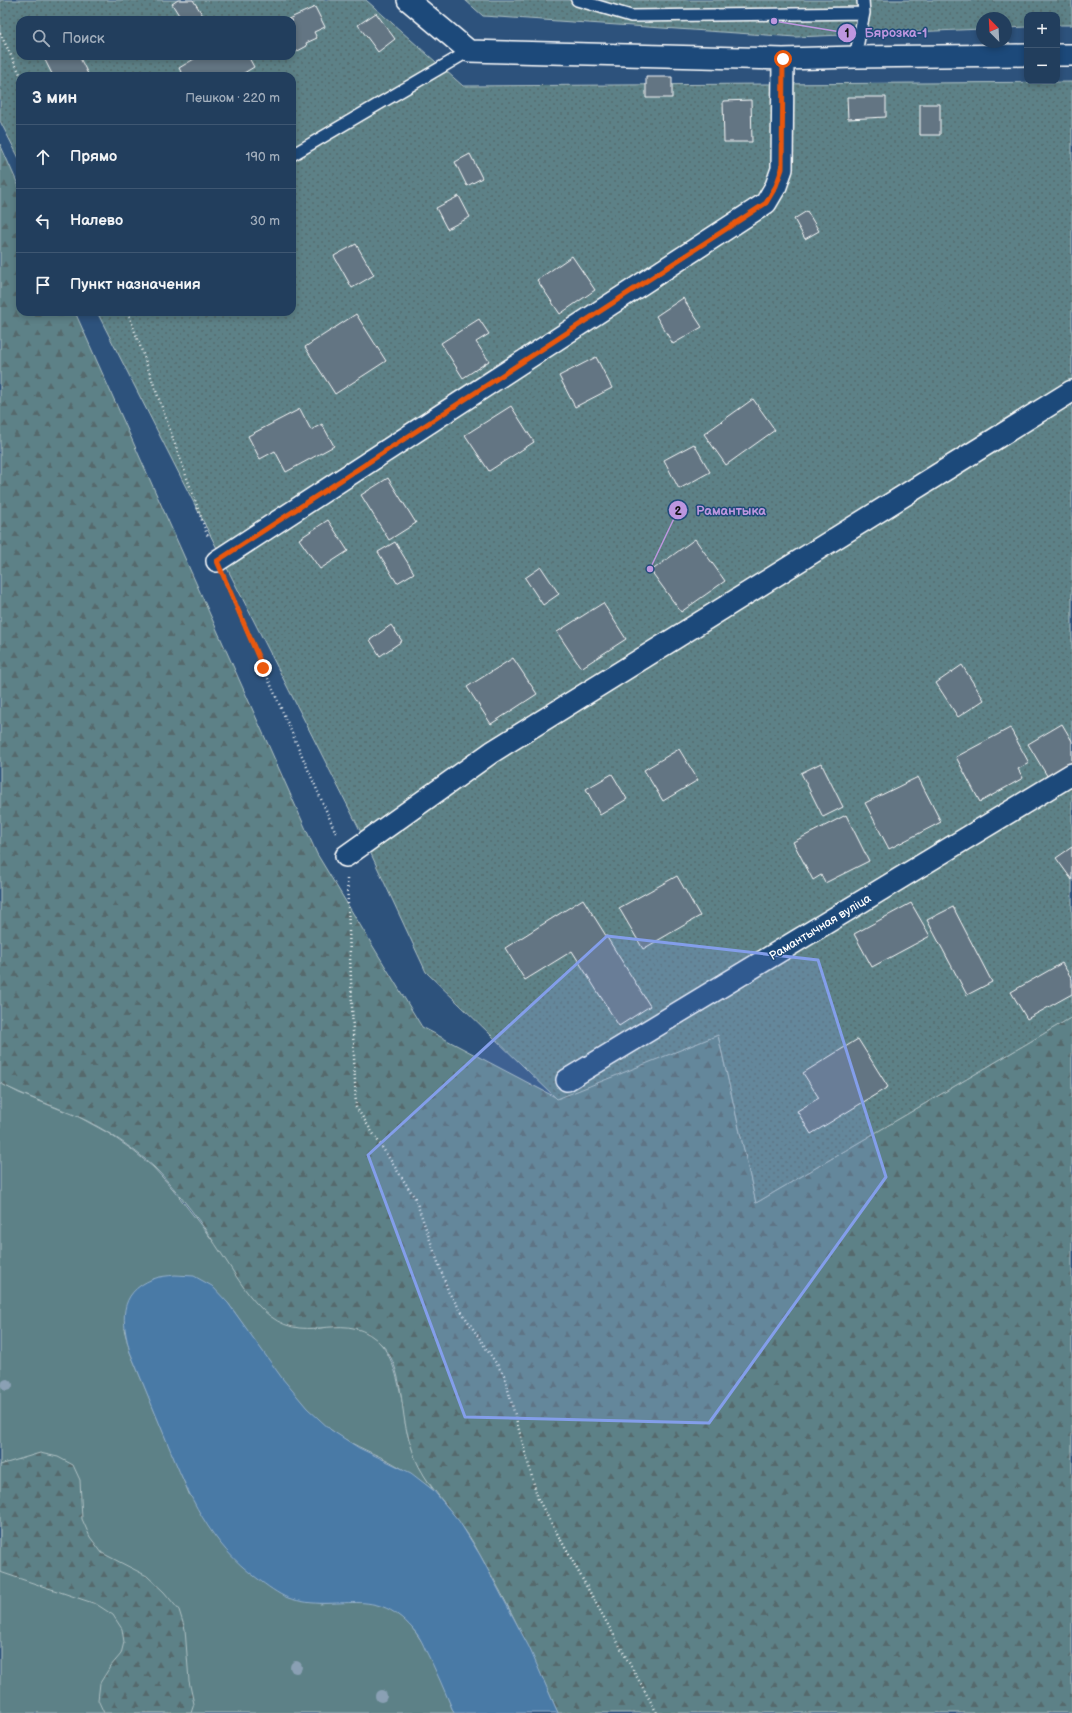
<!DOCTYPE html>
<html lang="ru">
<meta charset="utf-8">
<style>
body{margin:0;font-family:"Balsamiq Sans",sans-serif;background:#2e4966;color:#f1f3f6}
.controls{position:absolute;right:12px;top:12px;display:grid;overflow:hidden;border-radius:8px;box-shadow:0 2px 6px #0003}
.controls button{width:36px;height:36px;display:grid;place-items:center;padding:0;border:0;border-bottom:1px solid #3f5772;background:#223e5d;color:#f1f3f6;font:20px sans-serif}
.compass{position:absolute;left:976px;top:12px;width:36px;height:36px;border-radius:50%;background:#223e5d;box-shadow:0 2px 6px #0003;rotate:336deg}
.stop{position:absolute;width:12px;height:12px;margin:-9px;border:3px solid #ea580c;border-radius:50%;background:#fff}
.stop.end{background:#ea580c;border-color:#fff;box-shadow:0 1px 4px #0008}
.list{margin:0;padding:0;list-style:none}
h2{display:flex;justify-content:space-between;align-items:center;height:52px;margin:0;padding:0 16px;font-size:17px}
h2 small{font-size:13px;font-weight:400;color:#a2aebc}
.list li{display:grid;grid-template-columns:26px 1fr auto;gap:12px;align-items:center;box-sizing:border-box;height:64px;padding:0 16px;border-top:1px solid #3f5772}
.list b{display:block;font-size:15px;white-space:nowrap}
.list em{font-size:13px;font-style:normal;color:#a2aebc}
.icon{flex:none;width:22px;height:22px;fill:none;stroke:currentColor;stroke-width:2;stroke-linecap:round;stroke-linejoin:round}
.map{position:relative;flex:none;width:1072px;height:1713px;overflow:hidden}
.search{position:absolute;background:#223e5d;box-shadow:0 2px 6px #0003;left:16px;top:16px;width:280px;height:44px;display:flex;align-items:center;gap:10px;box-sizing:border-box;padding:0 14px;border-radius:12px;color:#a2aebc;font-size:15px}
.panel{position:absolute;background:#223e5d;box-shadow:0 2px 6px #0003;left:16px;top:72px;width:280px;height:244px;border-radius:12px}
.map>svg:first-child{display:block}
</style>
<div class="map">
<svg width="1072" height="1713" viewBox="0 0 1072 1713">
<defs>
<pattern id="forest-firs" width="22" height="20" patternUnits="userSpaceOnUse"><rect width="22" height="20" fill="#5d8187"/><path d="M5 1l3.5 6h-7zM16 11l3.5 6h-7z" fill="#55696c"/></pattern>
<pattern id="garden-dots" width="8" height="8" patternUnits="userSpaceOnUse"><rect width="8" height="8" fill="#5d8187"/><path d="M2 2h.1M6 6h.1" fill="none" stroke="#55696c" stroke-width="1.8" stroke-linecap="round"/></pattern>
</defs>
<rect width="100%" height="100%" fill="#2d527c"/>
<filter id="ink" filterUnits="userSpaceOnUse"><feTurbulence type="fractalNoise" baseFrequency=".025" numOctaves="2"/><feDisplacementMap in="SourceGraphic" scale="8" xChannelSelector="R" yChannelSelector="G"/><feConvolveMatrix kernelMatrix="1 2 1 2 8 2 1 2 1" color-interpolation-filters="sRGB"/></filter>
<g filter="url(#ink)">
<!-- grass -->
<path fill="#5d8187" stroke="#aec0c3" d="M0,1083L19,1093L79,1117L108,1133L131,1149L153,1167L173,1189L213,1241L315,1329C327,1327 342,1323 354,1327C386,1335 396,1368 401,1396C404,1408 404,1420 407,1432C412,1453 422,1472 433,1490C418,1479 404,1469 387,1460C368,1451 348,1443 331,1430C292,1401 257,1343 228,1303L124,1329L130,1352L190,1496L320,1604C339,1602 360,1598 378,1604C422,1618 438,1675 454,1713H0Z"/>
<!-- forest -->
<path fill="url(#forest-firs)" stroke="#aec0c3" d="M0,144L20,189V312H75L317,854L422,1027L557,1098L718,1035L756,1203L1072,1017V1713H558C534,1659 510,1606 480,1555C474,1543 466,1531 458,1521C443,1500 425,1482 415,1458C412,1449 409,1440 407,1432C400,1404 403,1369 383,1346C346,1305 310,1347 270,1316C250,1301 237,1277 223,1256C203,1225 180,1193 154,1167C132,1147 105,1129 79,1117C53,1105 25,1097 0,1083Z
M40,1453L58,1457L73,1465L80,1480L82,1519L90,1537L102,1553L147,1576L164,1592L179,1610L185,1629L189,1681L194,1704L191,1713H104L98,1700L100,1683L110,1667L121,1654L124,1642L122,1629L113,1615L96,1604L0,1572V1465Z"/>
<!-- garden -->
<path fill="url(#garden-dots)" stroke="#aec0c3" fill-rule="evenodd" d="M0,0H366L463,86L1072,82V1017L756,1203L718,1035L557,1099L426,972L358,826L97,312H292V76H20V160L0,121ZM20,20H292V56H20Z
M465,0H1072V25H1057V15H1027V27L1006,28V18H982V29L796,37L483,16Z"/>
<!-- water -->
<path fill="#4a7aa6" stroke="#92afca" d="M175,1275L194,1276L212,1286L228,1303L282,1378L307,1408L331,1430L359,1448L411,1473L433,1490L459,1521L480,1555L529,1647L558,1713H454C445,1692 436,1670 425,1649C423,1644 420,1638 417,1634C376,1581 339,1615 288,1598C278,1594 266,1585 258,1579C209,1544 189,1495 167,1442C155,1412 142,1382 130,1352C122,1322 117,1293 153,1279C160,1276 168,1276 175,1275Z"/>
<!-- building -->
<path fill="#647483" stroke="#fff" d="M178,0H193L204,17L200,20H182L172,4Z
M315,7L325,27L314,32L317,38L306,43L307,46L294,53L292,49V20H286Z
M376,13L395,39L378,52L358,25Z
M48,56H79L89,76H53L44,58Z
M199,56H248L254,67L239,76H183L179,68Z
M646,77H672V98H646Z
M847,97H886V117L848,119Z
M751,100L752,142H724L723,101Z
M920,104H940V135H920Z
M470,154L482,178L467,186L455,162Z
M459,196L470,217L447,229L436,208Z
M807,211L819,231L805,239L794,219Z
M356,244L374,275L352,288L334,256Z
M572,256L595,290L560,314L537,280Z
M683,298L702,327L673,344L656,316Z
M356,314L386,361L335,394L305,347Z
M479,319L489,334L476,342L489,361L463,378L441,343Z
M596,357L612,388L575,407L559,376Z
M753,399L775,430L726,465L704,434Z
M511,406L534,442L489,471L465,435Z
M300,409L311,430L322,424L334,446L286,472L275,451L260,459L248,436Z
M694,444L710,472L679,489L664,460Z
M388,478L416,523L389,540L361,495Z
M328,520L348,551L320,569L299,539Z
M695,539L725,581L681,612L651,571Z
M395,542L414,573L397,583L378,552Z
M541,567L559,594L543,605L525,578Z
M603,603L626,639L581,668L557,632Z
M391,625L402,641L380,656L370,640Z
M513,658L537,694L491,724L467,687Z
M962,665L984,700L958,717L936,683Z
M1062,724L1072,741V765L1049,779L1028,744Z
M1010,728L1029,763L1018,769L1023,778L980,802L956,757Z
M679,749L698,780L663,801L644,770Z
M821,763L843,807L823,817L801,773Z
M612,774L627,799L600,815L586,789Z
M918,777L941,822L889,849L865,803Z
M846,815L869,861L825,883L821,875L813,880L793,842Z
M1072,847V880L1056,858Z
M677,876L700,916L643,949L619,908Z
M583,899L650,1006L619,1026L572,951L525,980L505,948Z
M911,903L930,936L872,967L854,934Z
M953,907L992,982L967,995L927,920Z
M1062,963L1072,979V994L1027,1019L1011,992Z
M858,1039L888,1087L811,1134L797,1111L819,1098L803,1073Z"/>
<g fill="none" stroke-linecap="round" stroke-linejoin="round">
<!-- service casing -->
<g stroke="#fff" stroke-width="14">
<path id="service" d="M577,0L631,16L864,13
M855,57L864,13L863,0
M292,155L469,51"/>
</g>
<!-- minor casing -->
<g stroke="#fff" stroke-width="24">
<path id="minor" d="M408,0L469,51L783,59L855,57L1027,55
M1057,55H1072
M217,561L766,203L776,186L782,169L783,59
M346,856L492,752L1072,391
M567,1080L1072,774"/>
</g>
<!-- path -->
<path stroke="#fff" stroke-width="2.5" stroke-dasharray="1 3" stroke-linecap="butt" d="M0,33L21,76
M128,312L208,537
M226,583L336,833
M347,879L356,1107L415,1198L449,1293L504,1375L538,1499L657,1713"/>
<!-- service -->
<use href="#service" stroke="#1f4a7a" stroke-width="11"/>
<!-- minor -->
<use href="#minor" stroke="#1f4a7a" stroke-width="21"/>
</g>
<!-- trees -->
<g fill="#8aa0b4">
<circle cx="7" cy="1385" r="6"/>
<circle cx="296" cy="1667" r="6"/>
<circle cx="381" cy="1696" r="6"/>
</g>
</g>
<g fill="none" stroke-linecap="round" stroke-linejoin="round" filter="url(#ink)">
<!-- route -->
<path stroke="#ea580c" stroke-width="5" d="M263,668L217,561L766,203L776,186L782,169L783,59"/>
</g>
<!-- marked area -->
<path fill="#839eea" fill-opacity="0.2" stroke="#839eea" stroke-width="3" stroke-linejoin="round" d="M607,936L818,960L886,1177L709,1423L465,1417L368,1155Z"/>
<g text-anchor="middle" stroke-width="3" stroke-linejoin="round" paint-order="stroke">
<!-- street labels -->
<g font-size="12" fill="#fff" stroke="#1f4a7a">
<text transform="translate(820 927) rotate(-31)" y="4">Рамантычная вуліца</text>
</g>
</g>
<!-- callouts -->
<path fill="none" stroke="#bd96df" stroke-width="1.5" d="M774 21L847 33M650 569L678 510"/>
<g fill="#bd96df" stroke="#1f4a7a" stroke-width="1.5">
<circle cx="774" cy="21" r="4"/>
<circle cx="650" cy="569" r="4"/>
<circle cx="847" cy="33" r="10"/>
<circle cx="678" cy="510" r="10"/>
</g>
<g font-size="12" text-anchor="middle" font-weight="bold" fill="#111">
<text x="847" y="37">1</text>
<text x="678" y="515">2</text>
</g>
<g font-size="13" text-anchor="middle" font-weight="bold" fill="#bd96df" stroke="#1f4a7a" stroke-width="3" stroke-linejoin="round" paint-order="stroke">
<text x="896" y="37">Бярозка-1</text>
<text x="731" y="515">Рамантыка</text>
</g>
</svg>
<div class="controls">
<button>+</button>
<button>−</button>
</div>
<svg class="compass" viewBox="-18 -18 36 36"><path d="M0-13l5 13h-10z" fill="#e53935"/><path d="M0 13l5-13h-10z" fill="#a2aebc"/></svg>
<div class="stop" style="left:783px;top:59px"></div>
<div class="stop end" style="left:263px;top:668px"></div>
<div class="search"><svg class="icon" aria-label="search" viewBox="0 0 24 24"><circle cx="10" cy="10" r="6"/><path d="M15 15l6 6"/></svg>Поиск</div>
<section class="panel">
<h2>3 мин<small>Пешком · 220 m</small></h2>
<ul class="list">
<li><svg class="icon" aria-label="ahead" viewBox="0 0 24 24"><path d="M12 20V5M6 11l6-6 6 6"/></svg><div><b>Прямо</b></div><em>190 m</em></li>
<li><svg class="icon" aria-label="left" viewBox="0 0 24 24"><path d="M17 20v-9H6M10 6l-5 5 5 5"/></svg><div><b>Налево</b></div><em>30 m</em></li>
<li><svg class="icon" aria-label="arrive" viewBox="0 0 24 24"><path d="M6 21V4h12l-3 4 3 4H6"/></svg><div><b>Пункт назначения</b></div></li>
</ul>
</section>
</div>
